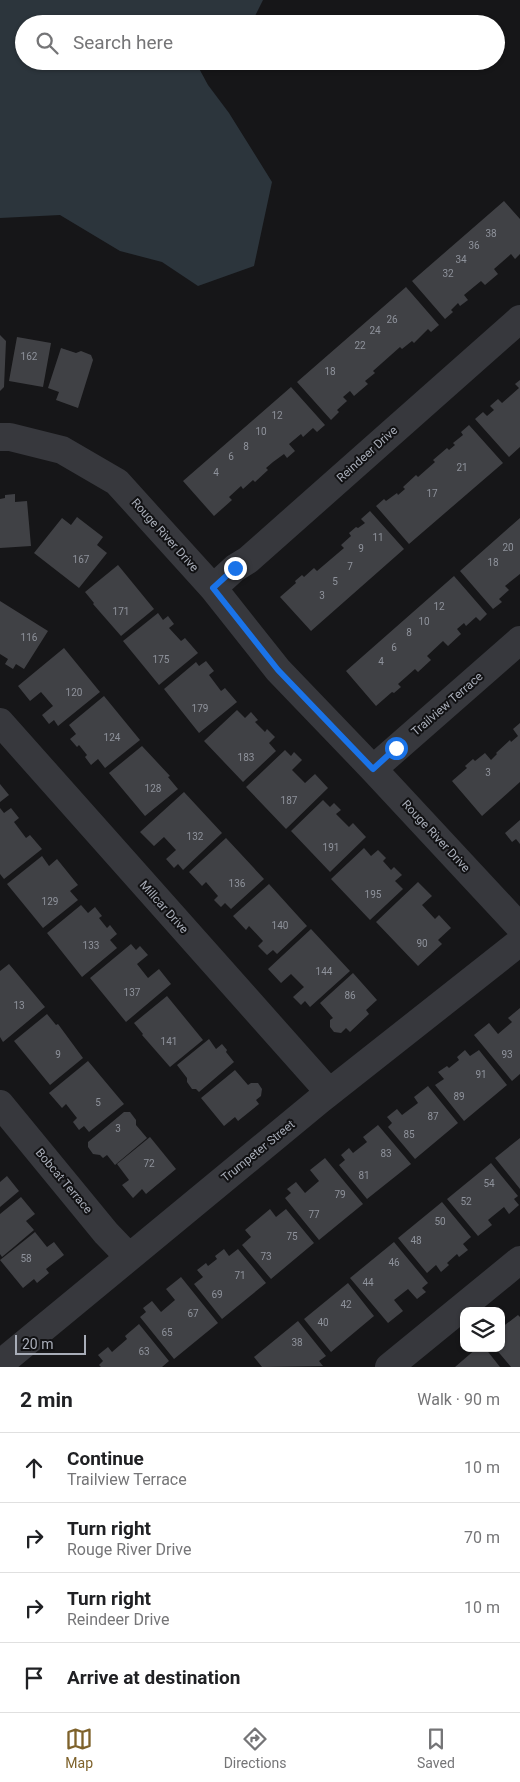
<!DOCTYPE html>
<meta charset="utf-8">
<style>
body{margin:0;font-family:Roboto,sans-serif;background:#f6f6f6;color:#202124}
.controls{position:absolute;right:15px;bottom:15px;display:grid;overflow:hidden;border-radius:10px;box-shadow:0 1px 4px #0004}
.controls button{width:45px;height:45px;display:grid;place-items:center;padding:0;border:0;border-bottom:1px solid #e0e0e0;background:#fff;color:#202124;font:25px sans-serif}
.scale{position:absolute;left:15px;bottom:12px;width:71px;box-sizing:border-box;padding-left:5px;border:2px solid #a8adb8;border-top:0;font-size:14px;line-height:18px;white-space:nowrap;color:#a8adb8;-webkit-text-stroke:4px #111113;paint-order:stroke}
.stop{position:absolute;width:15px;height:15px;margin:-11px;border:4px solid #1a73e8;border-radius:50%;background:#fff}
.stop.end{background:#1a73e8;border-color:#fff;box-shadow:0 1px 5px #0008}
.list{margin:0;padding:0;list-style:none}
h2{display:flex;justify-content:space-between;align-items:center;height:65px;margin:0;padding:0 20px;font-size:21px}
h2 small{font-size:16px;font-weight:400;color:#757577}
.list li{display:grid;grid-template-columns:32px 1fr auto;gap:15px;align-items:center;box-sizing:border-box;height:70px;padding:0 20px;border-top:1px solid #e0e0e0}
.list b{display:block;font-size:19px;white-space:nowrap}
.list p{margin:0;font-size:16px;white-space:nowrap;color:#757577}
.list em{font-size:16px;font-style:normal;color:#757577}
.icon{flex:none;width:28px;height:28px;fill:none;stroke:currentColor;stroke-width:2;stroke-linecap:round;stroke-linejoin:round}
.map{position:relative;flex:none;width:520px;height:1367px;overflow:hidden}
.search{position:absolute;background:#fff;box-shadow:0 1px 4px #0004;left:15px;right:15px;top:15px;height:55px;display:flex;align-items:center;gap:12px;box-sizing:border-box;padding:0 18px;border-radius:28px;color:#757577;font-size:19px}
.sheet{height:345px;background:#fff}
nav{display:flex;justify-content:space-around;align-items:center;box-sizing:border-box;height:70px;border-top:1px solid #e0e0e0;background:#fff;font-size:14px;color:#757577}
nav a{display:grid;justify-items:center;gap:2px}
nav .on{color:#7e622b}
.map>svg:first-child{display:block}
</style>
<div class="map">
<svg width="520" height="1367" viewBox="0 0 520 1367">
<rect width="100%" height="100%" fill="#161618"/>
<!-- water -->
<path fill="#2c353c" d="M0,0H263L251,24H24V61H195L208,85L229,113L272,182L254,266L198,286L162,262L120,251L60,215L0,218Z"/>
<!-- building -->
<path fill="#404145" d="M504,201L520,219V254L515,259L511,254L494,269L498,274L485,285L481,281L464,295L468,300L460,306L458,303L451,310L453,312L445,319L412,281Z
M406,287L439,325L431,332L428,329L414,343L412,341L402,349L400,347L373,371L375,373L365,381L368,384L354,396L350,391L343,397L347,401L337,410L339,412L331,420L297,382Z
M0,335L6,341L4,387L0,391Z
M17,337L51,343L43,387L9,381Z
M61,348L76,353L81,351L91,355L93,360L78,408L56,400L59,392L48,388Z
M520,380V447L509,457L475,419L483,412L487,416L494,410L490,406L498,399L502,403L519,388L515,384Z
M291,387L325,425L317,432L313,428L303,437L301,434L289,444L295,451L287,458L284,454L273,462L266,468L268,470L255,482L253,480L243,489L241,486L229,497L232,500L214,516L183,481Z
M469,425L503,463L409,544L376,506L384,499L386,501L397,493L398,495L405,489L403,487L416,475L418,477L435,462L433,460L447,448L449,450L455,445L453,443L463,435L461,432Z
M15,494V502L27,501L31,546L0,548V499L5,498V495Z
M370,511L404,549L311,631L280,597L296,583L295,581L302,575L304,577L314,568L317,571L344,548L341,545L351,536L349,533L356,527L358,528L365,523L361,519Z
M77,517L103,537L97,545L107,553L79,588L34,553L62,518L71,525Z
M520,518V574L505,586L509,590L499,599L502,602L493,609L460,571Z
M118,565L154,609L121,636L93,604L94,603L85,592Z
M454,576L487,614L480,621L476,617L466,626L464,623L457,629L461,634L448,646L443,641L427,656L431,660L418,672L415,669L398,684L401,687L394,693L392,692L376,706L346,671Z
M0,601L48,631L24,669L16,664L13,669L5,664L8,659L0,654Z
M158,613L163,620L168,616L174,624L169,628L181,641L185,638L198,653L159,685L123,641Z
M64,648L100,692L58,726L54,720L49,724L42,715L53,706L41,692L30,701L18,686Z
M206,661L214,671L209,675L221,691L225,688L237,702L199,733L164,689L196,662L199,666Z
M104,696L140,740L105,768L98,759L91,765L85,757L87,755L79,745L77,747L70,739L76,734L69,725Z
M237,710L245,718L251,712L258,720L255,722L265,732L267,729L275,737L269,743L276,751L243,782L204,741Z
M520,723V782L482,816L452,781L467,768L465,766L473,759L475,761L485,753L491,760L497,754L496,753L510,740L511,742L518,736L513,729Z
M142,746L170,776L168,777L178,789L145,816L109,773Z
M285,750L291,756L294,752L302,760L292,770L305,783L315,774L328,788L286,829L246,787Z
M0,784L9,795L0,802Z
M184,792L222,833L183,870L178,864L174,868L166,859L176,850L164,837L154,846L140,832Z
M323,800L330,807L334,803L341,810L336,814L349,827L353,823L366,837L330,872L291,831Z
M0,808L4,813L11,808L19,818L14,822L26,838L30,835L42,849L4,879L0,874Z
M520,820V844L516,839L512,842L505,833Z
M226,838L264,879L231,909L225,903L221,907L214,900L218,896L206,882L202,886L189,872Z
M364,848L371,856L378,850L386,858L383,861L391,870L394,867L402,875L395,881L403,889L370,920L331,879Z
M42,856L49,866L57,859L78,885L70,891L78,900L43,928L7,884Z
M418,882L432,896L422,905L435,919L439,915L451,928L438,940L442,944L418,966L376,922Z
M269,884L307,926L277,954L273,950L267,955L258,946L263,941L249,926L246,930L233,916Z
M81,905L88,913L95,907L102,916L99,918L107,928L110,925L117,934L110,940L117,948L82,977L47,933Z
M311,929L350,971L310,1007L305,1001L301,1005L293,997L304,987L291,974L281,983L268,969Z
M131,944L136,950L140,946L148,955L137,964L148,978L159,969L171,984L126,1022L90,978Z
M9,964L45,1007L3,1042L0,1037V971Z
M353,973L377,1000L366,1010L369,1014L350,1032L346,1028L341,1033L334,1032L330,1027V1020L333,1018L320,1003Z
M167,996L203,1040L170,1067L142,1035L143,1034L134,1023Z
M520,1008V1074L512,1081L474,1035L489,1023L498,1034L512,1022L508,1018Z
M47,1014L56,1025L58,1024L83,1058L50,1085L14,1041Z
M209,1039L216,1049L222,1044L227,1050L226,1052L234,1062L199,1092L196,1089H192L187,1082V1078L177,1065Z
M465,1050L470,1056L479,1050L507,1085L464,1121L435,1085L444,1079L438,1072L447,1066L449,1068L459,1060L457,1057Z
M88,1061L124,1104L89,1132L84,1126L79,1130L73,1122L77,1118L66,1104L62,1108L49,1093Z
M235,1070L248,1085L251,1083H258L262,1089L261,1096L256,1100L259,1104L238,1121L235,1117L224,1126L201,1098Z
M428,1086L458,1123L415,1159L388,1127L392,1123L387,1117L397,1109L402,1115L418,1103L414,1097Z
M124,1112H130L136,1120V1125L147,1138L115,1165L107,1155L103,1158L100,1155L93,1154L88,1147V1142Z
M378,1125L411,1164L367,1199L339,1165L345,1160L341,1155L349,1148L353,1153L367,1142L363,1137Z
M150,1137L176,1169L146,1194L142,1189L133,1198L122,1185L129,1180L117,1164Z
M520,1138V1189L495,1158Z
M325,1158L363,1204L319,1240L285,1198L291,1193L287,1189L296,1182L305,1193L319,1181L310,1170Z
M491,1163L518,1196L514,1199L519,1205L509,1214L504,1207L488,1220L492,1225L478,1236L447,1199Z
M7,1176L19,1191L0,1207V1182Z
M21,1197L35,1214L26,1221L34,1230L2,1257L0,1254V1214Z
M442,1202L471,1237L463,1244L468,1250L459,1257L457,1254L447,1263L449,1265L441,1272L436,1265L427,1273L398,1238Z
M270,1209L276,1217L286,1209L314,1243L271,1279L242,1245L251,1237L245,1230Z
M35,1232L47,1247L54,1242L64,1255L46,1269L49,1273L37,1283L34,1279L23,1288L0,1260Z
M394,1242L428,1283L422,1288L426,1292L417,1299L408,1289L394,1300L403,1311L388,1323L350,1278Z
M224,1249L229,1256L238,1249L266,1283L222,1319L194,1284L203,1277L197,1270L206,1263L208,1266L217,1259L215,1256Z
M181,1277L218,1323L174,1359L140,1317L146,1312L143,1308L152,1301L161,1312L175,1300L166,1289Z
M348,1283L374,1316L331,1352L304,1319Z
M518,1315L520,1317V1367H511L495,1348H501V1328Z
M298,1321L326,1356L319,1361L323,1366L262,1367L254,1357Z
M139,1324L169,1361L162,1367H101L99,1365L103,1361L98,1355L108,1347L112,1352L127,1339L125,1336Z
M477,1348H485L500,1367H455Z"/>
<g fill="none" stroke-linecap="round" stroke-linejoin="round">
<!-- minor -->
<path stroke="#37383d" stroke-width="28" d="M0,437H10L62,450L117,482L213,588L278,670L373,769L520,927
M213,588L235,568L248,560L520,319
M0,722L329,1092
M373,769L520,640
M0,1104L106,1233L129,1257
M0,1364L321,1099L520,942
M389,1367L520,1260"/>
</g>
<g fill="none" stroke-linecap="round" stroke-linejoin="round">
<!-- route -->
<path stroke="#1a73e8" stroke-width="6" d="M235,568L213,588L278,670L373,769L396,748"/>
</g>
<g text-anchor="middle" stroke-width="4" stroke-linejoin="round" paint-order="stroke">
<!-- number labels -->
<g font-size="10" fill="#8e929b">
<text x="491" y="237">38</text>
<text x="474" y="249">36</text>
<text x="461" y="263">34</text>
<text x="448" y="277">32</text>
<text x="392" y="323">26</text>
<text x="375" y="334">24</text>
<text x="360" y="349">22</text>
<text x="29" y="360">162</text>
<text x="330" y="375">18</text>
<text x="277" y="419">12</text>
<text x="261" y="435">10</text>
<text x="246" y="450">8</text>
<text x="231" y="460">6</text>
<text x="462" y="471">21</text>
<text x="216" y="476">4</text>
<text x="432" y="497">17</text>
<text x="378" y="541">11</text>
<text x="508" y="551">20</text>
<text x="361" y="552">9</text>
<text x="81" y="563">167</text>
<text x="493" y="566">18</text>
<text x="350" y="570">7</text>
<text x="335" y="585">5</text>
<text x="322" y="599">3</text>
<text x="439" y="610">12</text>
<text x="121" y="615">171</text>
<text x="424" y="625">10</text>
<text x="409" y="636">8</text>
<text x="29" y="641">116</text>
<text x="394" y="651">6</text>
<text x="161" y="663">175</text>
<text x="381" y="665">4</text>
<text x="74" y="696">120</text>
<text x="200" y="712">179</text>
<text x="112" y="741">124</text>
<text x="246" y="761">183</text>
<text x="488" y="776">3</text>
<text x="153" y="792">128</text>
<text x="289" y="804">187</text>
<text x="195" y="840">132</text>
<text x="331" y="851">191</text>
<text x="237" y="887">136</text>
<text x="373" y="898">195</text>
<text x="50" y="905">129</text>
<text x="280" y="929">140</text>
<text x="422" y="947">90</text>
<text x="91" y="949">133</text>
<text x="324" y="975">144</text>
<text x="132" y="996">137</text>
<text x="350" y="999">86</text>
<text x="19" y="1009">13</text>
<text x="169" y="1045">141</text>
<text x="58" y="1058">9</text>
<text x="507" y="1058">93</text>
<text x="481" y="1078">91</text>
<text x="459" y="1100">89</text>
<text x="98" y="1106">5</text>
<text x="433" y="1120">87</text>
<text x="118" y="1132">3</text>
<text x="409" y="1138">85</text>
<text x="386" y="1157">83</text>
<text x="149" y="1167">72</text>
<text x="364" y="1179">81</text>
<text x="489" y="1187">54</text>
<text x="340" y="1198">79</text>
<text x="466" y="1205">52</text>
<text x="314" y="1218">77</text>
<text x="440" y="1225">50</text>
<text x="292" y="1240">75</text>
<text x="416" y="1244">48</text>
<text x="266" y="1260">73</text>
<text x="26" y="1262">58</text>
<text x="394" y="1266">46</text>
<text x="240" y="1279">71</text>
<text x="368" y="1286">44</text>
<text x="217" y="1298">69</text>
<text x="346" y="1308">42</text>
<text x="193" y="1317">67</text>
<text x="323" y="1326">40</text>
<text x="167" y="1336">65</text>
<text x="297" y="1346">38</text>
<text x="144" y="1355">63</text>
</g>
<!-- street labels -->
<g font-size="12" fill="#a8adb8" stroke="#111113">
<text transform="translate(367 454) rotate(-42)" y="4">Reindeer Drive</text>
<text transform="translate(165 535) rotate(48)" y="4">Rouge River Drive</text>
<text transform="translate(447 704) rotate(-41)" y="4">Trailview Terrace</text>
<text transform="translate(436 836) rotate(47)" y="4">Rouge River Drive</text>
<text transform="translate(164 907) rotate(48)" y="4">Millcar Drive</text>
<text transform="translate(258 1151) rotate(-39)" y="4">Trumpeter Street</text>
<text transform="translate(64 1181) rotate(50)" y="4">Bobcat Terrace</text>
</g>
</g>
</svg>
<div class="controls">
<button><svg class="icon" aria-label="layers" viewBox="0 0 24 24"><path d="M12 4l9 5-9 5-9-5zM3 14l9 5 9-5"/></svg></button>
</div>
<div class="scale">20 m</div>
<div class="stop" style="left:396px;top:748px"></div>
<div class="stop end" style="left:235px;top:568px"></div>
<div class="search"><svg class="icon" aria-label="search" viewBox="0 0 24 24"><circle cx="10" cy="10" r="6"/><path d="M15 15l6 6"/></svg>Search here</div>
</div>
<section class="sheet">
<h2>2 min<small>Walk · 90 m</small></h2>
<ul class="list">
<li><svg class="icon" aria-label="ahead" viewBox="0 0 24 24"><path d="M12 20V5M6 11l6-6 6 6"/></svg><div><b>Continue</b><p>Trailview Terrace</p></div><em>10 m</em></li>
<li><svg class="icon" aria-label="right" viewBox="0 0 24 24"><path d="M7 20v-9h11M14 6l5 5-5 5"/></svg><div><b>Turn right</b><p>Rouge River Drive</p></div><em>70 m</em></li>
<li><svg class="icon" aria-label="right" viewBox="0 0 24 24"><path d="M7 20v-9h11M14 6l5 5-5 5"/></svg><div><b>Turn right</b><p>Reindeer Drive</p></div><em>10 m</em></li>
<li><svg class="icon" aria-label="arrive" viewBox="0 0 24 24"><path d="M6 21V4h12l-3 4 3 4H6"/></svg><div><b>Arrive at destination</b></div></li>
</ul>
</section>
<nav>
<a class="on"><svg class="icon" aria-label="map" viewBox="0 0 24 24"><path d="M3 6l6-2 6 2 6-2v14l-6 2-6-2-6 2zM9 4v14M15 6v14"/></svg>Map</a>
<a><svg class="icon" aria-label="directions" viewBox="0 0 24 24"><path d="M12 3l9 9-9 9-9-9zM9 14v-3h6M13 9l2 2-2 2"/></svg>Directions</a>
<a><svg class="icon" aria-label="saved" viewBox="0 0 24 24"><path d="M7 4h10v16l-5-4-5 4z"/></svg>Saved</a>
</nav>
